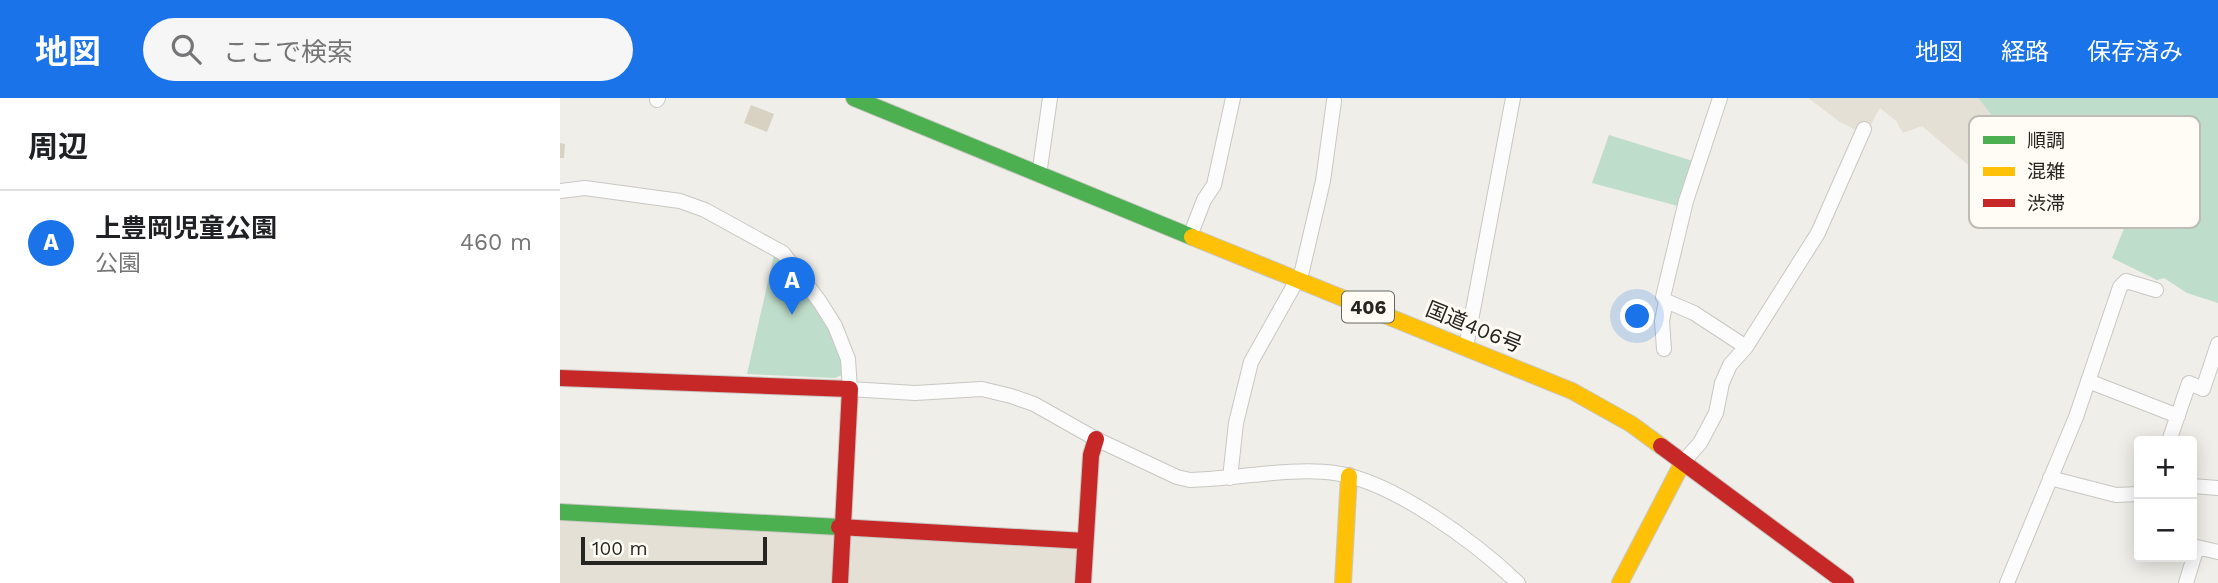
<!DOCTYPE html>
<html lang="ja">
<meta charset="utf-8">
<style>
body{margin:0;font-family:"Work Sans","Noto Sans JP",sans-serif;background:#f6f6f6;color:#202124}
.controls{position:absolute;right:21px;bottom:21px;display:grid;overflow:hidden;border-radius:7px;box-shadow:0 4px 18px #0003}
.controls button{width:63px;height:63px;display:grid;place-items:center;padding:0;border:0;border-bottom:2px solid #e0e0e0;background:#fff;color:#202124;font:35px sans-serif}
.scale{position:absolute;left:21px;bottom:18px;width:186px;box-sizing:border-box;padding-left:7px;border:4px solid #262521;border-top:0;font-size:19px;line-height:24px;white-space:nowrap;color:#262521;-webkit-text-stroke:5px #fffcf5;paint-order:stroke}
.you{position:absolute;left:1078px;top:219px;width:24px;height:24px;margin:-18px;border:5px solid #fff;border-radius:50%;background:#1a73e8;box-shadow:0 0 0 10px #1a73e833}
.badge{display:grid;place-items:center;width:46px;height:46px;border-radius:50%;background:#1a73e8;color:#fff;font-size:23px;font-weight:700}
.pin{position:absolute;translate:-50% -58px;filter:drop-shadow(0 2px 4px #0008)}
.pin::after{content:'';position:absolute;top:37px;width:24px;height:21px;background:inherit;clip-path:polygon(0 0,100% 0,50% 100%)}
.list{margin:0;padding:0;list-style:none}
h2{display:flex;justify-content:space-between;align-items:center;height:91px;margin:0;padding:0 28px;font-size:30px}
h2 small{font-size:23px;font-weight:400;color:#757577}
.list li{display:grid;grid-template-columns:46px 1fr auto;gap:21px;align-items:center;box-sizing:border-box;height:105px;padding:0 28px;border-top:2px solid #e0e0e0}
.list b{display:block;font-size:26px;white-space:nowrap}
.list p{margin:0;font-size:23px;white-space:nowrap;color:#757577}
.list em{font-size:23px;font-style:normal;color:#757577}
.icon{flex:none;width:38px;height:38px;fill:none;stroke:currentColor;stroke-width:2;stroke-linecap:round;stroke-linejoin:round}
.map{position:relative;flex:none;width:1658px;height:485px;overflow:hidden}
header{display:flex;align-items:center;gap:42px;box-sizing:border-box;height:98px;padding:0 35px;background:#1a73e8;color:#fff}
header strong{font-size:33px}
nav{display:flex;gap:38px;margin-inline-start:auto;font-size:24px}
.search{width:490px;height:63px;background:#f6f6f6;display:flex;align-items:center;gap:18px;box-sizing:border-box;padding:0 24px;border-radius:38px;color:#757577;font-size:26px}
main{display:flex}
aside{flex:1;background:#fff}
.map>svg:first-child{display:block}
</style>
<header>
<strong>地図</strong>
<div class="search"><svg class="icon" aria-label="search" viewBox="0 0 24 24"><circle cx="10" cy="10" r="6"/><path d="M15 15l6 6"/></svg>ここで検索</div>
<nav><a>地図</a><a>経路</a><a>保存済み</a></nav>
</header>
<main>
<aside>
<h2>周辺<small></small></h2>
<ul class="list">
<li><span class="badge">A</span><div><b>上豊岡児童公園</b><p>公園</p></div><em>460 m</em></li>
</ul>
</aside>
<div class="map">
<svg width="1658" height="485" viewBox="0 0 1658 485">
<rect width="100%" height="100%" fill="#efeee9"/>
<!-- built -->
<path fill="#e4e0d5" d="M1248,0H1418L1457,51L1434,89L1362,28L1343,35L1336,23L1320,10L1305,37L1280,24Z
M0,419L513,447L519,453L515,485H0Z"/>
<!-- green -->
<path fill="#bfddcb" d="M1418,0H1658V205L1627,195L1604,180L1597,182L1552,160L1570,116L1564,114L1565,96L1480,54L1449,91L1434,89L1457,50Z
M1049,37L1133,63L1118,108L1032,85Z
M214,157L219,160C244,194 285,232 282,277L275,280L187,276Z"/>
<!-- building -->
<path fill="#d8d2c2" d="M191,7L214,16L207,34L184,25Z
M0,45L5,46L4,60H0Z"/>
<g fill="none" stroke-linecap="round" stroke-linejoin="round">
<!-- street casing -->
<g stroke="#c8c7c3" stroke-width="16">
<path id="street" d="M97,2L98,0
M479,77L490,0
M0,93L25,90L120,103L145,112L223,155L260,204L275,228L288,261L290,291L355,295L422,291L451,298L474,306L536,341L617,379L630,382C675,381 732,369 775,375C833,383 916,445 958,485
M630,138L644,102L654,87L673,0
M1106,203L1134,215L1186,249
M906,249L953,0
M1104,251L1102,223L1106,203L1103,199L1126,103L1160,0
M1528,283L1618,318
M1609,343L1629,285L1643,291L1658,246
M1123,364L1140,345L1156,315L1162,285L1170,267L1186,249L1258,135L1304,31
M670,380L676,325L691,264L742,173L763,83L774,3
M1490,380L1556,397L1579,396
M1632,388L1658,390
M1447,485L1516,319L1560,189L1566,183L1596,192
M1626,485L1637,449L1658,454"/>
</g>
<!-- fast casing -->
<g stroke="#c8c7c3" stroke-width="18">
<path id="fast" d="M294,0L632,139
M0,414L279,429"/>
</g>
<!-- slow casing -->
<g stroke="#c8c7c3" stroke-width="18">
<path id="slow" d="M632,139L1012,293L1071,326L1101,348
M783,485L789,378
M1060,485L1123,364"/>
</g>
<!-- jam casing -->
<g stroke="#c8c7c3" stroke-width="18">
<path id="jam" d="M0,280L290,291L280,485
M1101,348L1286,485
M279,429L525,443
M523,485L531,357L536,341"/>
</g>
<!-- street -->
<use href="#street" stroke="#fdfcfc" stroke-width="14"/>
<!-- fast -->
<use href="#fast" stroke="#4caf50" stroke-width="16"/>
<!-- slow -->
<use href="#slow" stroke="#ffc107" stroke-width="16"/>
<!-- jam -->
<use href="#jam" stroke="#c62828" stroke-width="16"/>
</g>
<g text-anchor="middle" stroke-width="6" stroke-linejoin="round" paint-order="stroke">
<!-- shield labels -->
<rect fill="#fffcf5" stroke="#676661" stroke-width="2" x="782" y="193.5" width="52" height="31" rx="5"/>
<g font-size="19" font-weight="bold" fill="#262521">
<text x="808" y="216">406</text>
</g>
<!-- street labels -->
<g font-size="21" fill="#262521" stroke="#fffcf5">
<text transform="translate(914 229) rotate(22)" y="7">国道406号</text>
</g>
</g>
<!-- legend -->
<rect x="1409" y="18" width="231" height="112" rx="10" fill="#fffcf5" stroke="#bebcb5" stroke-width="2"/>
<rect x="1423" y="38" width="32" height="8" fill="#4caf50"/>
<rect x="1423" y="69" width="32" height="9" fill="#ffc107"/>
<rect x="1423" y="101" width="32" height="8" fill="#c62828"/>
<g font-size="19" fill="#262521">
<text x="1467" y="49">順調</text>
<text x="1467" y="80">混雑</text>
<text x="1467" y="112">渋滞</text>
</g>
</svg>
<div class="controls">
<button>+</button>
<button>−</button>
</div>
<div class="scale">100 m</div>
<div class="you"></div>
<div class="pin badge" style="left:232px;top:217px">A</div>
</div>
</main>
